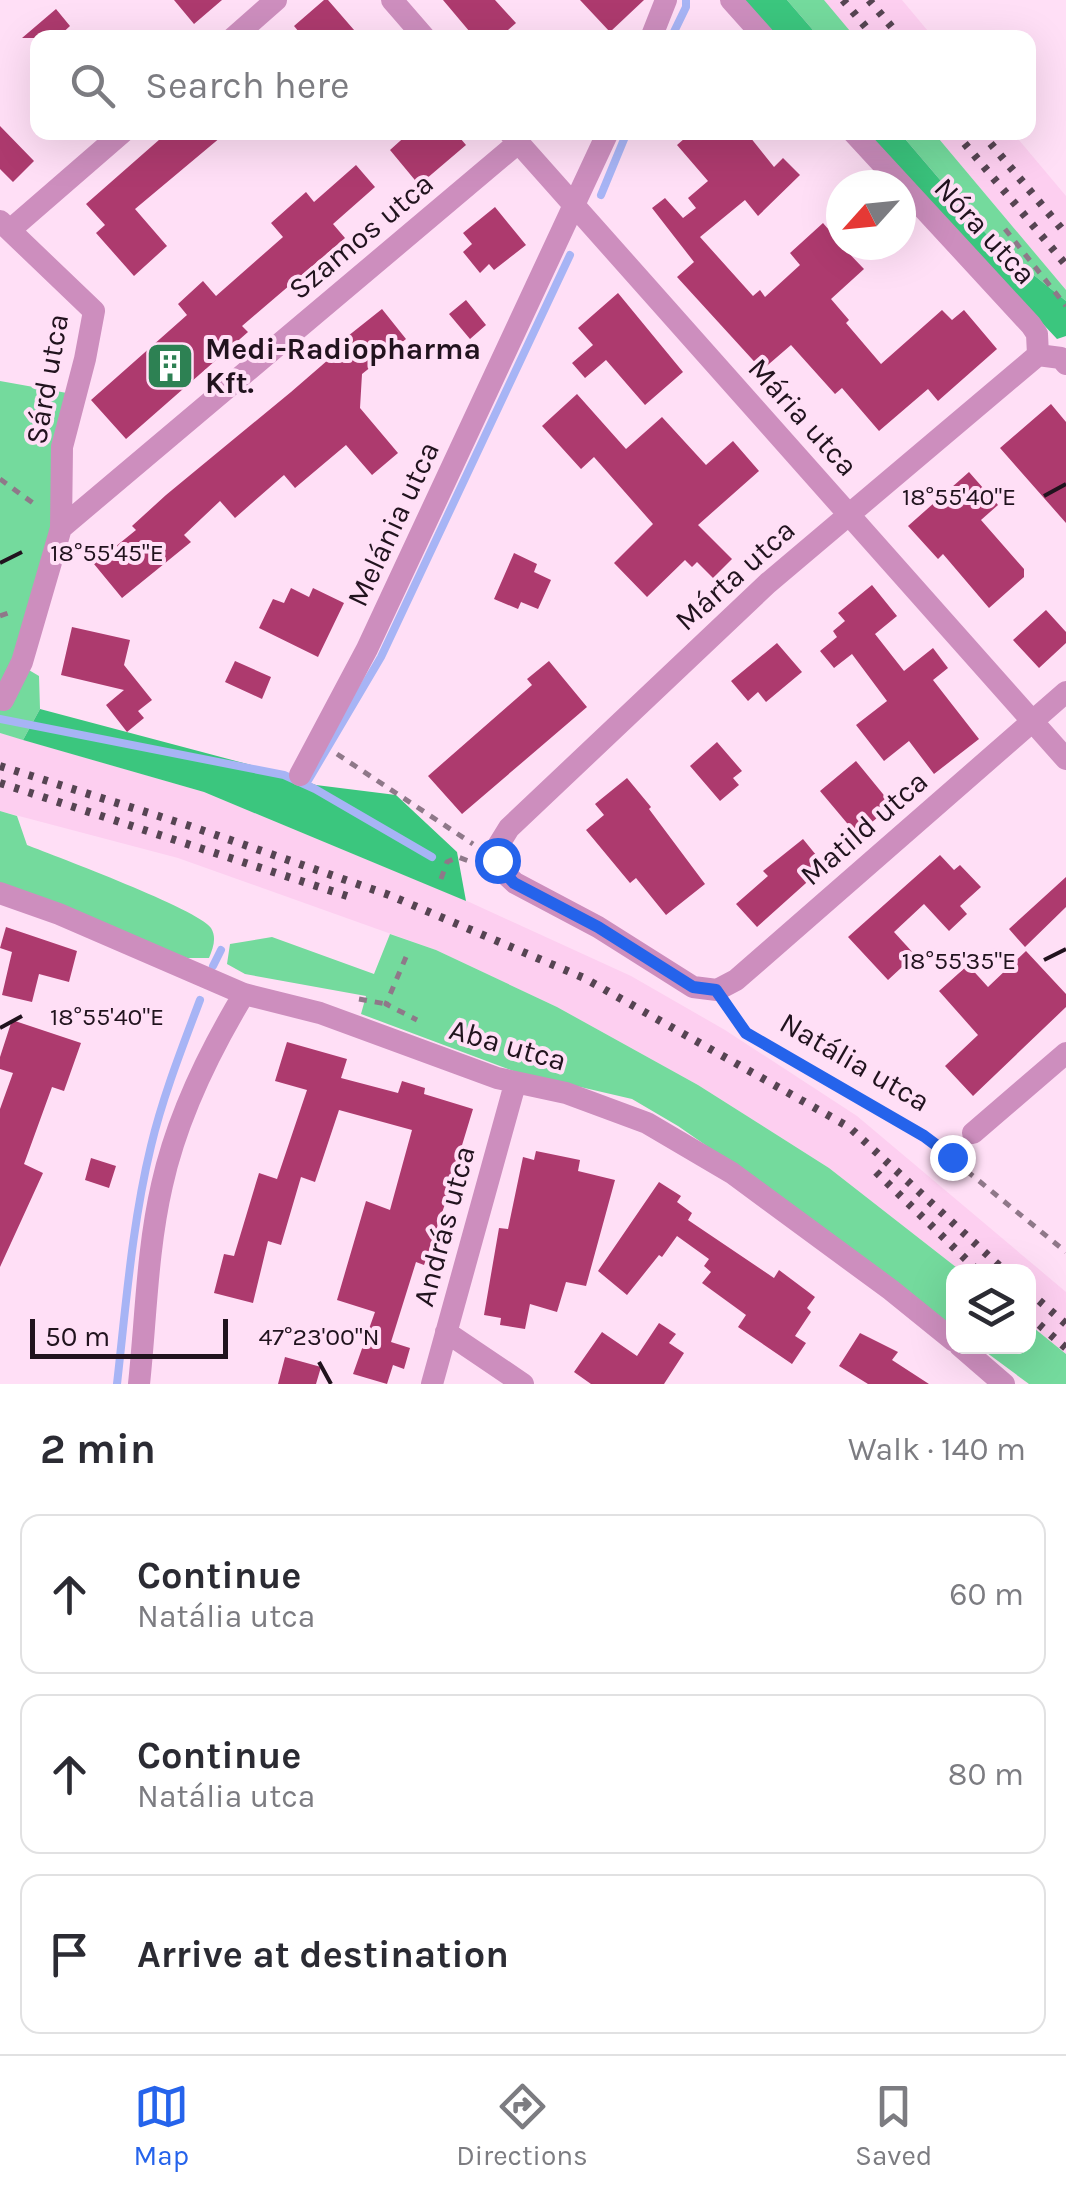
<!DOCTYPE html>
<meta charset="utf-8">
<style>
body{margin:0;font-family:Karla,sans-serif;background:#f2f2f3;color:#2b2b33}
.controls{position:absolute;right:30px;bottom:30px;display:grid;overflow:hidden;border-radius:20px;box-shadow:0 10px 40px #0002}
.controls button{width:90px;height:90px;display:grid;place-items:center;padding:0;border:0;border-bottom:2px solid #e1e1e2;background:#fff;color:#2b2b33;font:50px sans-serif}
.compass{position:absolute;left:826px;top:170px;width:90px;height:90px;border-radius:50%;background:#fff;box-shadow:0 10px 40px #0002;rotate:243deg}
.scale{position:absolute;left:30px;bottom:25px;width:198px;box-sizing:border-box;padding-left:10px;border:5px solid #21131e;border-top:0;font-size:28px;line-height:35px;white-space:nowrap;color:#21131e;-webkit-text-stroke:8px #ffdff6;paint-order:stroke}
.stop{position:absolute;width:30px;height:30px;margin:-22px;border:8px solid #2563eb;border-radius:50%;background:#fff}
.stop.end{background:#2563eb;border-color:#fff;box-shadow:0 2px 10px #0008}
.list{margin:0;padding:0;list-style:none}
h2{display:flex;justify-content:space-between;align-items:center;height:130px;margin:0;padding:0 40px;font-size:42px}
h2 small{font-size:32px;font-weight:400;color:#7c7c81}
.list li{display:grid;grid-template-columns:65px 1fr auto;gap:30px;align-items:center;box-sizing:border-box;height:160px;margin:0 20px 20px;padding:0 20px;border:2px solid #e1e1e2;border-radius:20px}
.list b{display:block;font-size:38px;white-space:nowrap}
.list p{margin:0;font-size:32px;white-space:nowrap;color:#7c7c81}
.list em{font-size:32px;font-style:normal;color:#7c7c81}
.icon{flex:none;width:55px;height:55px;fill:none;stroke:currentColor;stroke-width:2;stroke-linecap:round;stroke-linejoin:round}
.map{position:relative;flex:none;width:1066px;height:1384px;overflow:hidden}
.search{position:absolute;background:#fff;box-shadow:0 10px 40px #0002;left:30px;right:30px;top:30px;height:110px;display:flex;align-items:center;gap:25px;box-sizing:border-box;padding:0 35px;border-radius:20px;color:#7c7c81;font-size:38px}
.sheet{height:670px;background:#fff}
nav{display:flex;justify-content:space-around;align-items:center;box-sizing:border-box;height:140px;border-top:2px solid #e1e1e2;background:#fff;font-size:28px;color:#7c7c81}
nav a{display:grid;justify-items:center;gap:5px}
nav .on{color:#2563eb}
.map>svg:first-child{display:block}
</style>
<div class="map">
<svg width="1066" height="1384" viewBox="0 0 1066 1384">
<rect width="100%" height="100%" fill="#ffdff6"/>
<!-- built -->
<path fill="#fdcff0" d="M823,0H902L933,37H854Z
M934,133H1013L1066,196V290Z
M0,733L204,792L467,901L631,976L725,1030L857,1116L1066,1292V1354L1029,1324L1028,1272L961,1271L829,1168L698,1085L557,1007L436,950L178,858L0,811Z"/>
<!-- green -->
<path fill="#74da9d" d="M787,0H824L855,37H819Z
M900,133H934L1066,290V301L994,243Z
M0,381L67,393L53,530L17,663L39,676L40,709L23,740L0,733Z
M0,811L17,816L27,845C57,857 198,909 211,928C217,938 213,948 209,958H187L0,884Z
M390,934L436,950L557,1007L698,1085L829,1168L961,1271L954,1272L953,1327L802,1212L678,1126L632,1099L516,1072L361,1014L366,996L245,974L227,964L230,944L272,937L374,974Z
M1029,1324L1066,1354V1384H1029L979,1347L1028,1346Z"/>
<!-- forest -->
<path fill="#3bc67e" d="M738,0H787L819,37H774Z
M865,133H900L994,243L1066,301V336L1057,339Z
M40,709L285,774L316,785L396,795L457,852L466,901L204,792L23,740Z"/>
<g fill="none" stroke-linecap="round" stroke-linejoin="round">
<!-- stream -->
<path stroke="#a7b4f5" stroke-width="8" d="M671,38L686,7V0
M601,195L627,132
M0,719L284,775L315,789L432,857
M306,784L381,657L570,255
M213,966L221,950
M117,1384C126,1305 132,1224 151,1146C163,1096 182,1048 200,1000"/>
</g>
<!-- building -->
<path fill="#ad3a6e" d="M174,0H222L194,24Z
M324,0H328L361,38H304L294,26Z
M443,0H495L516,23L499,38H475Z
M580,0H644L610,32Z
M56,9L70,26L57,38H22Z
M0,126L34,161L13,182L0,169Z
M168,132H227L135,209L167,246L134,276L96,233L105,225L86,204Z
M410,132H455L466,145L419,185L390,150Z
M692,132H746L774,167L783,158L800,175L758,216L745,200L700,237L753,296L760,290L765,297L800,265L790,253L823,223L829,230L841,219V245L864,269L831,299L849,320L846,323L881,364L942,310L952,320L964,310L997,349L938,401L928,389L879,431L842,388L835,394L791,345L762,370L677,277L694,262L652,208L665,198L683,218L696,208L688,198L708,181L677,145Z
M356,165L375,187L333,224L345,238L242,326L248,332L126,439L91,400L187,315L178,304L203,281L216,296L283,237L271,223L306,192L314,202Z
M495,207L526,245L494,270L489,264L480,273L463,252L472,244L463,233Z
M618,293L683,372L645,405L606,360L585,378L572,363L593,345L578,328Z
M466,300L486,325L470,339L449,314Z
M382,309L406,339L362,374L360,408L398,453L372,475L346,445L295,488L284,475L235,518L220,501L184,535L191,542L122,598L94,564L136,530L132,526L166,495L291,392L351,340L348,336Z
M577,394L626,449L662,417L706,465L733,441L759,471L698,525L732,559L713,578L697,562L692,567L685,560L647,597L614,563L653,524L594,457L581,469L542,426Z
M1051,404L1066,422V523L1000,448Z
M969,472L998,505L981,520L1024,569V577L989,608L943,554L938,559L908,526Z
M514,553L537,564L534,572L551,580L538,609L521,602L518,609L494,599Z
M872,585L897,616L875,634L904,671L933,648L948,668L933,680L979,739L934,774L909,741L884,761L856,725L887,701L852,654L834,668L820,651L837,637L833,631L845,621L838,613Z
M291,588L309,597L313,588L344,603L318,657L259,628L273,599L284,603Z
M1046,610L1066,632V643L1039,668L1013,640Z
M72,627L130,640L124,665L152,700L138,711L144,718L127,732L106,705L124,690L61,675Z
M777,643L802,672L766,702L758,692L748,701L731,681Z
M235,661L271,677L262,699L225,682Z
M549,661L587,707L462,814L428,776L532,685L527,679Z
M717,742L742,771L733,778L739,785L720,801L690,766Z
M856,761L892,805L857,835L820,791Z
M627,778L651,807L649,809L705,884L666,915L636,878L630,883L586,830L604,815L595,804Z
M803,839L825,866L757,927L736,904L768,876L763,871Z
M940,855L954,870L960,865L981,887L960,906L967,914L949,931L924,904L894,932L915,955L888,980L848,937Z
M1066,877V907L1025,947L1009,929Z
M6,927L77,951L69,982L39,974L32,1002L2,995L12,952L0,948Z
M1026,951L1066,994V1007L973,1096L945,1066L978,1035L939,991L968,965L988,987Z
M12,1020L81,1043L64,1091L52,1087L24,1164L43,1173L0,1267V1109L13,1073L0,1069V1057Z
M287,1042L347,1059L341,1078L398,1093L402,1081L425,1088L424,1094L473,1109L456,1165L459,1166L449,1205L445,1204L424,1265L416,1262L391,1342L410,1348L404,1369L393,1365L387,1384L353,1374L375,1312L337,1300L366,1201L390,1210L412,1130L339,1110L315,1182L301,1177L281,1245L268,1241L253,1303L214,1293L224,1254L234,1256L259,1173L277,1179L307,1090L275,1081Z
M536,1151L580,1160L578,1171L615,1180L586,1286L566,1282L557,1312L530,1304L525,1329L500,1325L501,1318L484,1315L499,1228L508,1229L523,1157L534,1160Z
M91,1158L116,1166L109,1188L85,1180Z
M659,1182L681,1196L677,1202L692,1213L688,1220L774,1278L779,1270L815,1297L807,1308L811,1312L795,1336L806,1343L792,1364L738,1327L746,1315L702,1283L711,1272L704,1266L709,1259L677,1236L662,1257L659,1255L627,1295L598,1271Z
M659,1323L676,1334L669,1343L684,1353L664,1384H591L574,1372L602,1332L637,1356Z
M860,1333L898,1352L892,1360L929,1384H868L839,1366Z
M285,1357L321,1367L316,1384H278Z"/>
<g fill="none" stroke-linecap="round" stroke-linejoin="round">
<!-- path -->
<path stroke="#8f7889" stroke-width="5" stroke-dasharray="8 8" stroke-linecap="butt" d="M1005,229L1066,306
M0,479L37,506
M0,616L11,612
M337,754L473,844
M441,879L447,862L458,857L474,863
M406,957L386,1004L417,1020
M359,999L386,1004
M730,1011L746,1033L924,1136L1066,1252"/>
<!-- street -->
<path stroke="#cd8ebe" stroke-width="22" d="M392,0L425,38
M731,0L765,38
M233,38L276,0
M651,38L666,0
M509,132L1066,759
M853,132L1031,325L1037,334L1038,355
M0,221L94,311L85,359L62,447L61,528
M10,230L123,132
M1038,355L768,583L509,828L496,849L497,859L501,870L515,883L598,927L693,987L717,990L736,980L1066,692
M1038,355L1061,358L1066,364
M3,700L22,662L61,528L518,143
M300,775L367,649L608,132
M0,893L59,914L244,994L320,1013L497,1078L566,1093L647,1123L732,1173L891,1290L954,1341
M973,1133L1066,1053
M446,1332L523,1384
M960,1346L1004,1384
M139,1384C146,1318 147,1250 162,1185C177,1117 209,1052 244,994
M432,1384L515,1084"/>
<!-- rail -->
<path stroke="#564452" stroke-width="8" stroke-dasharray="5 10" stroke-linecap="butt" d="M843,0L875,38
M869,0L901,38
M955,132L1066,265
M981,132L1066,234
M0,766L190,826L389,895L584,978L849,1127L1006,1272
M0,783L347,896
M876,1172L979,1272
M1028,1291L1066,1324
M1028,1315L1066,1348"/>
</g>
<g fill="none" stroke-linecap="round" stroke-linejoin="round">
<!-- route -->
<path stroke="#2563eb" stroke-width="12" d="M497,860L502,870L514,883L598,927L693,987L716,990L746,1033L924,1136L952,1157"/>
</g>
<!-- ticks -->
<path fill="none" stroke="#21131e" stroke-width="4" d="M1044,496L1066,484M0,563L22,552M1044,960L1066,949M0,1028L22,1016M319,1362L331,1384"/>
<!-- icons -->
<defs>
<g id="building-square" transform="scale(2.5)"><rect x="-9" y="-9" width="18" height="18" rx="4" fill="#2d8153" stroke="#ffdff6"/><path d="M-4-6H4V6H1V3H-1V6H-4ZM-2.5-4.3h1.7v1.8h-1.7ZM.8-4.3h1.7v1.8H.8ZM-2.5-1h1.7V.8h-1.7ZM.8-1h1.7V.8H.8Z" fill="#fff"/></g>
</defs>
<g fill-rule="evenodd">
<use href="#building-square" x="170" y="366"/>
</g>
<g text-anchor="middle" stroke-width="8" stroke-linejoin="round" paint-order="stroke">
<!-- street labels -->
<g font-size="30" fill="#21131e" stroke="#ffdff6">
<text transform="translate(985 231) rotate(47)" y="10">Nóra utca</text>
<text transform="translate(361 236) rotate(-40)" y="10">Szamos utca</text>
<text transform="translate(47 379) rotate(-80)" y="10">Sárd utca</text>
<text transform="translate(803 417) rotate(48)" y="10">Mária utca</text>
<text transform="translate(393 524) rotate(-65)" y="10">Melánia utca</text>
<text transform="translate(735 575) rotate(-42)" y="10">Márta utca</text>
<text transform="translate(864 828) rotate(-41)" y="10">Matild utca</text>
<text transform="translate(508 1045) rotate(16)" y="10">Aba utca</text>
<text transform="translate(855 1062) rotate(30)" y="10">Natália utca</text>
<text transform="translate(444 1226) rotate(-75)" y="10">András utca</text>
</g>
<!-- poi labels -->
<g font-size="30" font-weight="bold" fill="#21131e" stroke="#ffdff6" text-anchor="start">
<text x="205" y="359">Medi-Radiopharma<tspan x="205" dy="34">Kft.</tspan></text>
</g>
</g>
<g font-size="25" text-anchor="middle" fill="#21131e" stroke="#ffdff6" stroke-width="8" stroke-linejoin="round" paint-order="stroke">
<text x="959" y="505">18°55'40"E</text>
<text x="107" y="561">18°55'45"E</text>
<text x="959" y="969">18°55'35"E</text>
<text x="107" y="1025">18°55'40"E</text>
<text x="319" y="1345">47°23'00"N</text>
</g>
</svg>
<div class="controls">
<button><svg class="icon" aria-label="layers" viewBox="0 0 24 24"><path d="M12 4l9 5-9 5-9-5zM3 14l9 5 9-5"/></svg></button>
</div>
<svg class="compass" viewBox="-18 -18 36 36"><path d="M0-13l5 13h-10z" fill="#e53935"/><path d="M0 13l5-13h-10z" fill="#7c7c81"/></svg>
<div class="scale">50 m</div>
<div class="stop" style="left:497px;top:860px"></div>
<div class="stop end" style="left:952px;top:1157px"></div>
<div class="search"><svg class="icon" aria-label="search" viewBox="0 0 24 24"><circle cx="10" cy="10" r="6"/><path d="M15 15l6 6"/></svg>Search here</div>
</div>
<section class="sheet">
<h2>2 min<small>Walk · 140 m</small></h2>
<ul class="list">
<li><svg class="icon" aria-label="ahead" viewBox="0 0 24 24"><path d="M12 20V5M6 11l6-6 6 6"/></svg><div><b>Continue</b><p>Natália utca</p></div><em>60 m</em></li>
<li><svg class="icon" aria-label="ahead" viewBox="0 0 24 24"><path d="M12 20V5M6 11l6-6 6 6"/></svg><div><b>Continue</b><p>Natália utca</p></div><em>80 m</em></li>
<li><svg class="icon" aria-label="arrive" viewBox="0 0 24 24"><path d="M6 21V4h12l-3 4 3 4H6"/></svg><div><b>Arrive at destination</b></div></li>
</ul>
</section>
<nav>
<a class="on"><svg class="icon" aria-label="map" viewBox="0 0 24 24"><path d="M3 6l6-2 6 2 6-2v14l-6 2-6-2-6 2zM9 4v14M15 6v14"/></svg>Map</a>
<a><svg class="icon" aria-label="directions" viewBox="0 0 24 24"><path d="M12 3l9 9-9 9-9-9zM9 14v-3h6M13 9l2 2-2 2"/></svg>Directions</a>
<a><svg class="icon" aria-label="saved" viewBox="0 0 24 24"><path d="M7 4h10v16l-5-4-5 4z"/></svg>Saved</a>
</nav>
